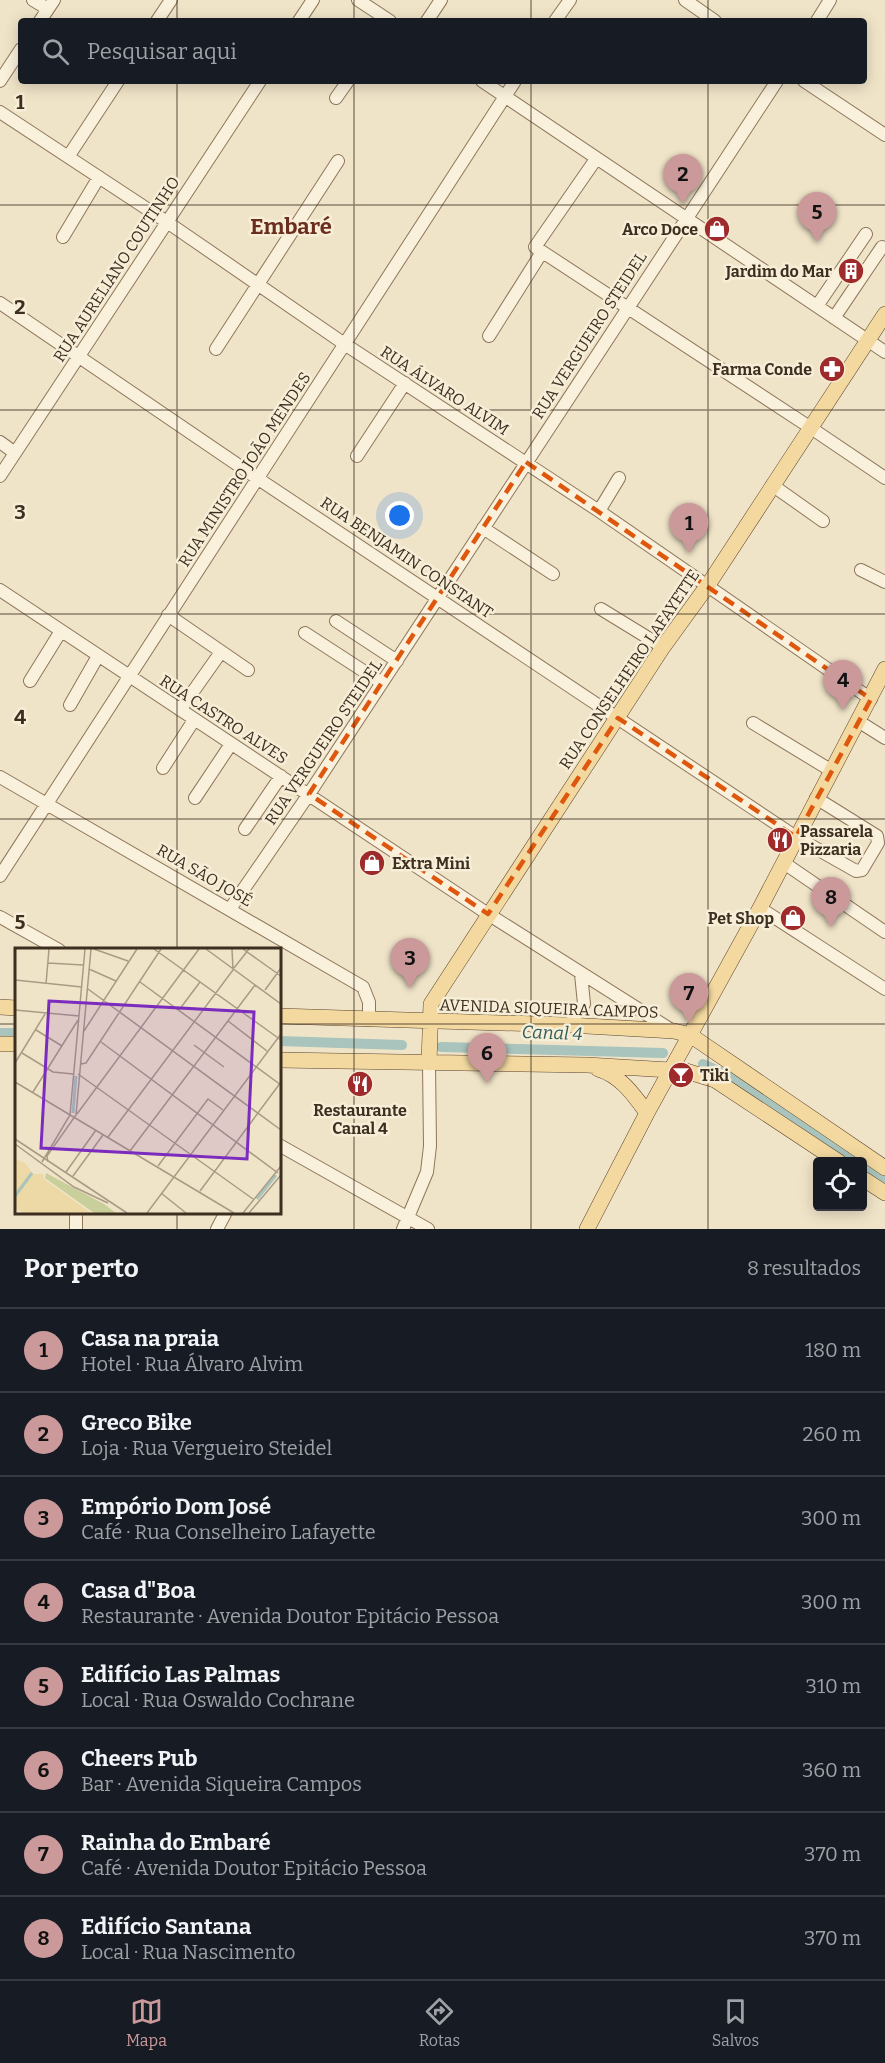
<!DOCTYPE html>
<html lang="pt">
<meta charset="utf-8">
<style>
body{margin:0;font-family:Bitter,serif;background:#242831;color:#f1f3f6}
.controls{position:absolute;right:18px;bottom:18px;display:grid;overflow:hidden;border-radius:6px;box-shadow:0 3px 15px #0003}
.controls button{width:54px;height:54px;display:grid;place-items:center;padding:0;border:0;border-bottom:2px solid #363941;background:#171b24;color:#f1f3f6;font:30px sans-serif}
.you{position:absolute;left:400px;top:516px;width:21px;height:21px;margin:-15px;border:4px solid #fff;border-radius:50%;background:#1a73e8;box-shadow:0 0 0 9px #1a73e833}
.badge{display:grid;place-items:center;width:39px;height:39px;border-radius:50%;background:#cc999b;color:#111;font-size:20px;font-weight:700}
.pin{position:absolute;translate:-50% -50px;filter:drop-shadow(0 2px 3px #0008)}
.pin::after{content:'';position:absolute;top:32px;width:21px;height:18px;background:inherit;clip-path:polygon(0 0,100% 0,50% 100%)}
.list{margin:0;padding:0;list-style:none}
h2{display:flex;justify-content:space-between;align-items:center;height:78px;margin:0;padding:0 24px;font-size:26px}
h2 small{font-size:20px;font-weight:400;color:#9ea1a6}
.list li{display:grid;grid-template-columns:39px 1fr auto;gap:18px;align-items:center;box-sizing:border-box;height:84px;padding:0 24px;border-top:2px solid #363941}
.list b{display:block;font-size:22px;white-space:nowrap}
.list p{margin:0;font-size:20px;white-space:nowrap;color:#9ea1a6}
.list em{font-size:20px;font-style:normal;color:#9ea1a6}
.icon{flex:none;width:33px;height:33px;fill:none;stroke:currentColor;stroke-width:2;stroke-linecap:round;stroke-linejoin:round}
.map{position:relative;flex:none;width:885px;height:1229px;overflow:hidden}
.search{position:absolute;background:#171b24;box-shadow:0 3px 15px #0003;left:18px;right:18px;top:18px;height:66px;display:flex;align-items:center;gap:15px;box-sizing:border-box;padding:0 21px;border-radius:6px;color:#9ea1a6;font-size:22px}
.sheet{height:750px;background:#171b24}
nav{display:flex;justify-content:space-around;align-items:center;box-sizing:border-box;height:84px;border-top:2px solid #363941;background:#171b24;font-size:16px;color:#9ea1a6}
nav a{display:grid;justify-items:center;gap:3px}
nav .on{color:#cc999b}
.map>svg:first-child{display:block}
</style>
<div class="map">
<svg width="885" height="1229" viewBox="0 0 885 1229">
<rect width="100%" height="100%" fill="#f0e4c8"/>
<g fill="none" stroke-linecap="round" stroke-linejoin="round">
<!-- canal -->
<path stroke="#a9c4bc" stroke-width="10" d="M0,1033H16
M279,1041L402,1045
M441,1047L663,1053
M703,1064L732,1077L860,1162
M862,1163L885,1178"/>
<!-- minor casing -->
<g stroke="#8d765c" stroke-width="14">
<path id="minor" d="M33,0L48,9
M358,0L390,21
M685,0L715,21
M40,21L54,0
M157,21L171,0
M299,21L313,0
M427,21L441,0
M555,21L570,0
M817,21L830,0
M0,81L21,49
M482,81L885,352
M804,81L885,135
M336,98L348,81
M0,112L167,222L346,345L599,511L871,699
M68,157L118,81
M596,159L535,247L811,428L885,478
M63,237L99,177
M0,303L257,478L796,837L856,871L862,870L878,843L877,836L816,798
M817,306L866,234
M834,318L882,247
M489,336L542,252
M216,349L338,161
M0,442L15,453
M357,456L405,383
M0,476L260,81
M772,485L823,521
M599,511L619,478
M483,528L553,574
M861,570L885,582
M0,590L488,914L673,1031
M601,609L663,647
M168,615L248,670
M336,621L397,661
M305,633L382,683
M30,681L61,631
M70,705L98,656
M180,710L221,652
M858,721L885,738
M753,723L832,771
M163,768L194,720
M0,777L363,987L369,1002V1020
M195,798L231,744
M245,829L281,776
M784,863L885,932
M0,876L515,81
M760,908L885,989
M230,909L309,794L777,81
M0,917L59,950
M569,1025L584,1004L581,974
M279,1145L428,1229
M76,1229V1212
M217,1229L226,1212
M403,1229L427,1172L430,1146L429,1063"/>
</g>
<!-- major casing -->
<g stroke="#5b4430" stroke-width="16">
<path id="major" d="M0,1007L16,1008
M279,1016L569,1025L674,1031L690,1035L885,1168
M0,1044H16
M279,1060L587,1065L686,1071L715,1080L839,1162
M429,1063L431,1004L663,647L708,585L885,314
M598,1069C620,1075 634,1095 647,1113
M862,1178L885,1193
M587,1229L647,1113L760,908L885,669"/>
</g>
<!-- minor -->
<use href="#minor" stroke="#faf1dc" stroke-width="12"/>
<!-- major -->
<use href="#major" stroke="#f3d9a0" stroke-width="15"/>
</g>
<!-- marked area -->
<path fill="none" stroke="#df570d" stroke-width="4.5" stroke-dasharray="12 8" stroke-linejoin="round" d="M526,462L871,699L796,837L618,718L488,914L309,794Z"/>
<!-- grid -->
<path fill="none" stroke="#3d2e20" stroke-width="1.5" stroke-opacity="0.55" d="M177,0V21M354,0V21M531,0V21M708,0V21M177,81V950M354,81V1229M531,81V1229M708,81V1229M0,205H885M0,410H885M0,614H885M0,819H885M0,1024H16M279,1024H885M177,1212V1229"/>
<!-- icons -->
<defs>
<g id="shop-disc" transform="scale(1.35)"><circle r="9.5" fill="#9e2a2b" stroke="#f7eed8"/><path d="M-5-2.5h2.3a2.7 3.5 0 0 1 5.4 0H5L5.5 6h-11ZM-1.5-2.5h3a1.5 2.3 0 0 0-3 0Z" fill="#fff"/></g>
<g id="building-disc" transform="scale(1.35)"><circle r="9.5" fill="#9e2a2b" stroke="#f7eed8"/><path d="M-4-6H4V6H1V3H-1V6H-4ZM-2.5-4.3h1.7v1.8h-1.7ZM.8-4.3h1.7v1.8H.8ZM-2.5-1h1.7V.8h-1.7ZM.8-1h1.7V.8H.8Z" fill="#fff"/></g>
<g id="pharmacy-disc" transform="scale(1.35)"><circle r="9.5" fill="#9e2a2b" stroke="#f7eed8"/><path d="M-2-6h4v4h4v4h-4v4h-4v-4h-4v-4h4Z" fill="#fff"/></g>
<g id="restaurant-disc" transform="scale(1.35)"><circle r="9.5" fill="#9e2a2b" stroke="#f7eed8"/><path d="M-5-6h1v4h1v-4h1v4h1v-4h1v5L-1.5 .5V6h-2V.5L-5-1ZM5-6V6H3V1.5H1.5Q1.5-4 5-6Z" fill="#fff"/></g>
<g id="bar-disc" transform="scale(1.35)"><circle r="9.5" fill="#9e2a2b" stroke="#f7eed8"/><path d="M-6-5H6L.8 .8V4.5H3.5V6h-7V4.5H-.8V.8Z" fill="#fff"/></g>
</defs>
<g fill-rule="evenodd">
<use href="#shop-disc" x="717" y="229"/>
<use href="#building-disc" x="851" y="271"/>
<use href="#pharmacy-disc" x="832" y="369"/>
<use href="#restaurant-disc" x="780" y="840"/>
<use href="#shop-disc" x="372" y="863"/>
<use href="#shop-disc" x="793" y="918"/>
<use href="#bar-disc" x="681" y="1075"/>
<use href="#restaurant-disc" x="360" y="1084"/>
</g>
<g text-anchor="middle" stroke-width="5" stroke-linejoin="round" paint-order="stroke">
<!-- poi labels -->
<g font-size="16" font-weight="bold" fill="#3d2e20" stroke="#f7eed8" text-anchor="end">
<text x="698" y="235">Arco Doce</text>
<text x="832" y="277">Jardim do Mar</text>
<text x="812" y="375">Farma Conde</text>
<text x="800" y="837" text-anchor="start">Passarela<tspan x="800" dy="18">Pizzaria</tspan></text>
<text x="392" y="869" text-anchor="start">Extra Mini</text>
<text x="774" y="924">Pet Shop</text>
<text x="700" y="1081" text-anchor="start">Tiki</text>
<text x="360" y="1116" text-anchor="middle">Restaurante<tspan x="360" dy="18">Canal 4</tspan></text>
</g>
<!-- street labels -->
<g font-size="16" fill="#3d2e20" stroke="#f7eed8">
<text transform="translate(116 269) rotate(-57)" y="6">RUA AURELIANO COUTINHO</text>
<text transform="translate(589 335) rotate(-57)" y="6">RUA VERGUEIRO STEIDEL</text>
<text transform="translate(445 390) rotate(33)" y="6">RUA ÁLVARO ALVIM</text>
<text transform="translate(244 469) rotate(-57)" y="6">RUA MINISTRO JOÃO MENDES</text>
<text transform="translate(407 557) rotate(34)" y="6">RUA BENJAMIN CONSTANT</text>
<text transform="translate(629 669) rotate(-56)" y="6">RUA CONSELHEIRO LAFAYETTE</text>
<text transform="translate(224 719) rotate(33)" y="6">RUA CASTRO ALVES</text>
<text transform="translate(323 742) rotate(-56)" y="6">RUA VERGUEIRO STEIDEL</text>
<text transform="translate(205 875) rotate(30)" y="6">RUA SÃO JOSÉ</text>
<text transform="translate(549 1008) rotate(2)" y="6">AVENIDA SIQUEIRA CAMPOS</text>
</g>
<!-- water labels -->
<g font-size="18" font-style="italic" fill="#2f5d5a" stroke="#f7eed8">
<text transform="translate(552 1033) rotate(2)" y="6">Canal 4</text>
</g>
<!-- district labels -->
<g font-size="22" font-weight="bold" fill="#6b2e1e" stroke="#f7eed8">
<text x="291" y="234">Embaré</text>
</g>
</g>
<!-- overview -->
<g transform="translate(15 948)">
<rect width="266" height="266" fill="#f0e4c8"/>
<path d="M31,225L89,256L101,265H79L30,230Z" fill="#c9cf9b"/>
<path d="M0,211L10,215L18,226H28L29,231L76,265H8L0,260Z" fill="#ecd9a5"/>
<path fill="none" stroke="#a9c4bc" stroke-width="3" d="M58,165L61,128M0,248L17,225M242,251L261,227"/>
<path fill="none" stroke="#a89b85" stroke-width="1.5" d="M79,1L113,13M139,1L266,92M191,1L266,56M228,1L266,28M33,15L68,17M219,20L234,1M74,21L101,33M0,32L67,39M125,34L266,137M31,36L34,1M73,41L266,182M250,42L266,20M0,62L64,68M164,62L185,34M213,73L252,103M21,82L47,98M69,83L122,1M86,94L263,225M179,97L209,119M7,105L38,124L58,126M0,115L30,66M66,116L71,115L146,1M63,126L238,251M0,134L219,265M18,144L63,72M62,166L184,1M93,189L218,22L217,1M0,191L112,265M0,196L59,239L93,255M115,203L240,37M27,214L55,167L70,1M33,214L32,208L61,167L76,1M143,218L193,151L208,162M51,224L81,182M58,228L88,187M185,243L266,134M146,245L171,265M132,265L266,86M228,265L266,218M234,265L266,227"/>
<path fill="#7b2cbf" fill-opacity="0.15" stroke="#7b2cbf" stroke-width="3" d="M34,53L239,64L232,211L26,200Z"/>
<rect width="266" height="266" fill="none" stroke="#3d2e20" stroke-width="3"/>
</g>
<g font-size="20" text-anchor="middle" font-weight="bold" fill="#3d2e20" stroke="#f7eed8" stroke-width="5" stroke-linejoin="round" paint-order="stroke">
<text x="20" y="109">1</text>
<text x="20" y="314">2</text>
<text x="20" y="519">3</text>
<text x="20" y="724">4</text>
<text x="20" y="929">5</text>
</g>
</svg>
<div class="controls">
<button><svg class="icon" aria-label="locate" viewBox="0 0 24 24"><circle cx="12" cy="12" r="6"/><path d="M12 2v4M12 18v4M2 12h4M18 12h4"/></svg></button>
</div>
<div class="you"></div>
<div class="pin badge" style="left:689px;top:553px">1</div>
<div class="pin badge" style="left:683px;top:204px">2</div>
<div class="pin badge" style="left:410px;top:988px">3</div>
<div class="pin badge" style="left:843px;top:710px">4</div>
<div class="pin badge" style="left:817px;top:242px">5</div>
<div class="pin badge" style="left:487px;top:1083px">6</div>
<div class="pin badge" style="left:689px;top:1023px">7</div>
<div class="pin badge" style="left:831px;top:927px">8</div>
<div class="search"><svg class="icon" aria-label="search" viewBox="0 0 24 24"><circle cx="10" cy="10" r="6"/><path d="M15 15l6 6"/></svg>Pesquisar aqui</div>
</div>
<section class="sheet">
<h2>Por perto<small>8 resultados</small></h2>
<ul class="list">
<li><span class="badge">1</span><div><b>Casa na praia</b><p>Hotel · Rua Álvaro Alvim</p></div><em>180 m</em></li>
<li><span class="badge">2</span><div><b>Greco Bike</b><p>Loja · Rua Vergueiro Steidel</p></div><em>260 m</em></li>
<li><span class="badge">3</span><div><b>Empório Dom José</b><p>Café · Rua Conselheiro Lafayette</p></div><em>300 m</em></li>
<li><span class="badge">4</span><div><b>Casa d&quot;Boa</b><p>Restaurante · Avenida Doutor Epitácio Pessoa</p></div><em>300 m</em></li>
<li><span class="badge">5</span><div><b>Edifício Las Palmas</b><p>Local · Rua Oswaldo Cochrane</p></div><em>310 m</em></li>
<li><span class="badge">6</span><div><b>Cheers Pub</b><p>Bar · Avenida Siqueira Campos</p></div><em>360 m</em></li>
<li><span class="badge">7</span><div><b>Rainha do Embaré</b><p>Café · Avenida Doutor Epitácio Pessoa</p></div><em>370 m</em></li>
<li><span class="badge">8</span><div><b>Edifício Santana</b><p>Local · Rua Nascimento</p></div><em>370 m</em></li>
</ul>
</section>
<nav>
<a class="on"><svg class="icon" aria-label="map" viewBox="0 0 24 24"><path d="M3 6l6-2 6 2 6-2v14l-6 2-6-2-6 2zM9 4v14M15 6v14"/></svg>Mapa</a>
<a><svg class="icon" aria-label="directions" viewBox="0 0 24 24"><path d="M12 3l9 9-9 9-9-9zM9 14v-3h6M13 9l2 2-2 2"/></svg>Rotas</a>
<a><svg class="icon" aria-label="saved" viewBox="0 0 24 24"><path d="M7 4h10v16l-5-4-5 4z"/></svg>Salvos</a>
</nav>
